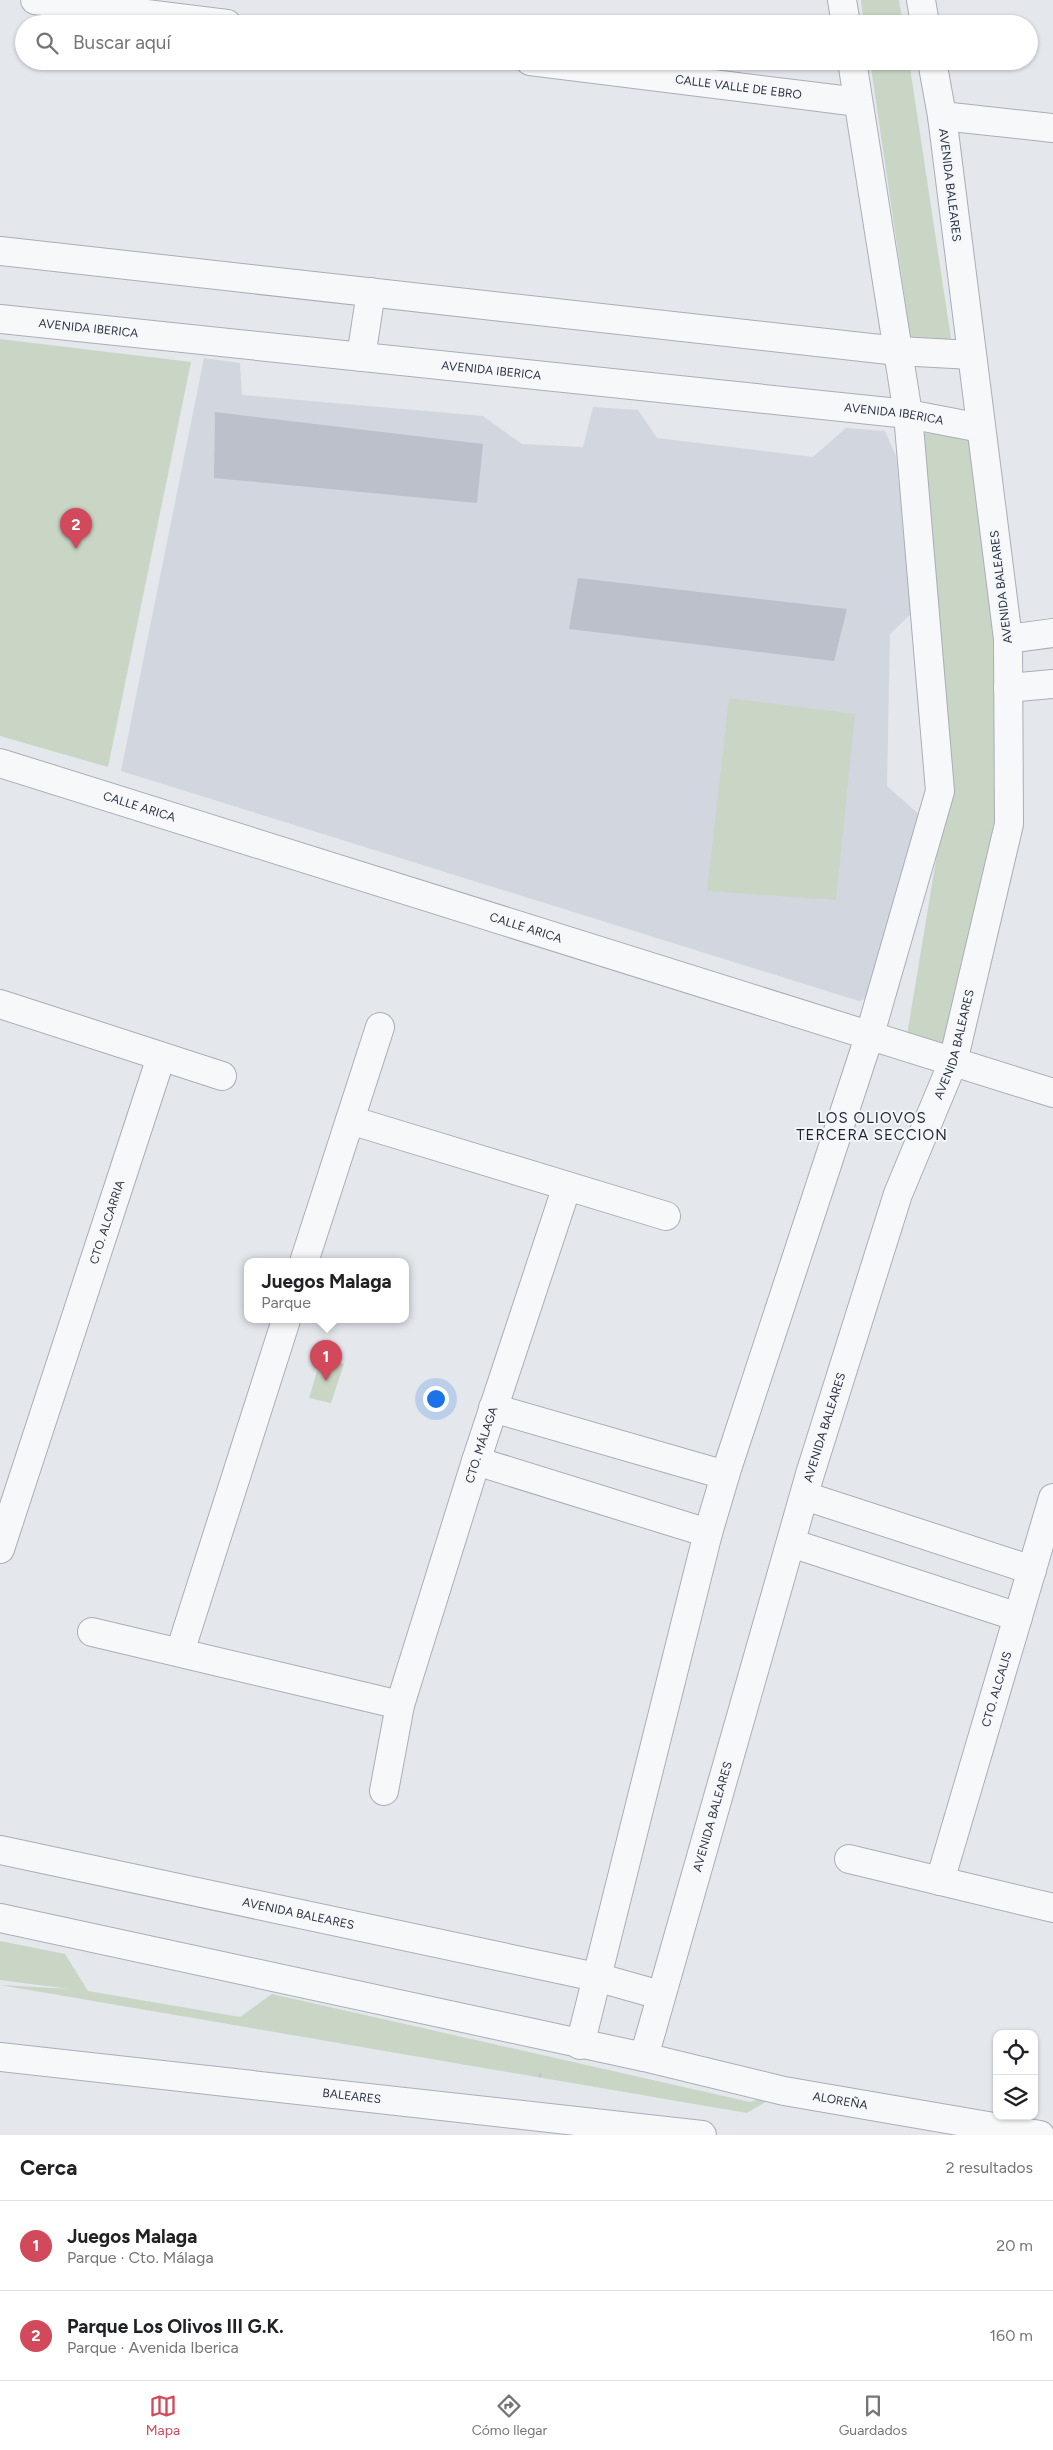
<!DOCTYPE html>
<html lang="es">
<meta charset="utf-8">
<style>
body{margin:0;font-family:Figtree,sans-serif;background:#f6f6f6;color:#202124}
.controls{position:absolute;right:15px;bottom:15px;display:grid;overflow:hidden;border-radius:10px;box-shadow:0 1px 4px #0004}
.controls button{width:45px;height:45px;display:grid;place-items:center;padding:0;border:0;border-bottom:1px solid #e0e0e0;background:#fff;color:#202124;font:25px sans-serif}
.you{position:absolute;left:435px;top:1398px;width:18px;height:18px;margin:-12px;border:4px solid #fff;border-radius:50%;background:#1a73e8;box-shadow:0 0 0 8px #1a73e833}
.badge{display:grid;place-items:center;width:32px;height:32px;border-radius:50%;background:#d1495b;color:#fff;font-size:16px;font-weight:700}
.pin{position:absolute;translate:-50% -41px;filter:drop-shadow(0 1px 2px #0008)}
.pin::after{content:'';position:absolute;top:26px;width:18px;height:15px;background:inherit;clip-path:polygon(0 0,100% 0,50% 100%)}
.popup{position:absolute;left:244px;top:1258px;width:165px;height:65px;box-sizing:border-box;display:grid;place-content:center;border-radius:10px;background:#fff;filter:drop-shadow(0 1px 4px #0005);font-size:16px;white-space:nowrap;color:#757577}
.popup b{font-size:19px;color:#202124}
.popup::after{content:'';position:absolute;left:50%;top:100%;margin-left:-10px;border:10px solid transparent;border-top-color:#fff}
.list{margin:0;padding:0;list-style:none}
h2{display:flex;justify-content:space-between;align-items:center;height:65px;margin:0;padding:0 20px;font-size:21px}
h2 small{font-size:16px;font-weight:400;color:#757577}
.list li{display:grid;grid-template-columns:32px 1fr auto;gap:15px;align-items:center;box-sizing:border-box;height:90px;padding:0 20px;border-top:1px solid #e0e0e0}
.list b{display:block;font-size:19px;white-space:nowrap}
.list p{margin:0;font-size:16px;white-space:nowrap;color:#757577}
.list em{font-size:16px;font-style:normal;color:#757577}
.icon{flex:none;width:28px;height:28px;fill:none;stroke:currentColor;stroke-width:2;stroke-linecap:round;stroke-linejoin:round}
.map{position:relative;flex:none;width:1053px;height:2135px;overflow:hidden}
.search{position:absolute;background:#fff;box-shadow:0 1px 4px #0004;left:15px;right:15px;top:15px;height:55px;display:flex;align-items:center;gap:12px;box-sizing:border-box;padding:0 18px;border-radius:28px;color:#757577;font-size:19px}
.sheet{height:245px;background:#fff}
nav{display:flex;justify-content:space-around;align-items:center;box-sizing:border-box;height:70px;border-top:1px solid #e0e0e0;background:#fff;font-size:14px;color:#757577}
nav a{display:grid;justify-items:center;gap:2px}
nav .on{color:#d1495b}
.map>svg:first-child{display:block}
</style>
<div class="map">
<svg width="1053" height="2135" viewBox="0 0 1053 2135">
<rect width="100%" height="100%" fill="#e4e7ec"/>
<!-- built -->
<path fill="#d2d6de" d="M204,358L240,363L242,395L483,416L522,444L583,447L593,407L638,410L657,438L813,457L846,428L885,431L896,456L912,613L890,634L887,786L922,817L871,997L859,1001L121,771Z"/>
<!-- green -->
<path fill="#c9d6c5" d="M861,0H899L903,24H864Z
M870,61H909L952,345L912,347Z
M0,339L191,362L108,767L0,736Z
M916,432L974,438L993,590L1002,820L961,1057L907,1035L947,794Z
M729,698L855,714L836,900L707,891Z
M322,1355L344,1364L331,1403L309,1398Z
M0,1941L65,1954L88,1991L240,2017L272,1994L750,2102L784,2091L747,2113L0,1985L70,1989L0,1980Z"/>
<!-- building -->
<path fill="#bbc0ca" d="M215,412L483,444L477,503L214,478Z
M578,578L847,609L834,661L569,629Z"/>
<g fill="none" stroke-linecap="round" stroke-linejoin="round">
<!-- street casing -->
<g stroke="#a9aeb7" stroke-width="30">
<g id="street">
<path d="M35,0L227,24"/>
<path d="M842,0L846,24"/>
<path d="M921,0L925,24"/>
<path id="s1" d="M530,61L858,102"/>
<path d="M942,116L1053,128"/>
<path d="M0,251L898,351L972,355"/>
<path id="s2" d="M0,319L908,414L981,428"/>
<path d="M361,357L371,292"/>
<path d="M1008,639L1053,633"/>
<path d="M1008,688L1053,684"/>
<path id="s3" d="M0,763L1053,1093"/>
<path d="M0,1004L222,1076"/>
<path d="M350,1120L666,1216"/>
<path d="M304,1262L380,1027"/>
<path d="M493,1408L725,1475"/>
<path d="M476,1461L708,1533"/>
<path d="M805,1496L1032,1570"/>
<path d="M791,1543L1018,1617"/>
<path id="s4" d="M0,1549L161,1057"/>
<path d="M92,1632L400,1705"/>
<path d="M180,1652L286,1320"/>
<path id="s5" d="M384,1791L400,1705L476,1461L567,1186"/>
<path id="s6" d="M0,1850L596,1977L660,1995"/>
<path d="M849,1859L1053,1908"/>
<path id="s7" d="M940,1881L1053,1498"/>
<path id="s8" d="M0,1918L644,2057L784,2091L1040,2135"/>
<path d="M580,2045L708,1533L727,1469L870,1034L940,791L908,414L852,61"/>
<path id="s9" d="M0,2057L702,2135"/>
<path id="s10" d="M644,2057L810,1474L898,1194L953,1062L1009,824L1008,639L942,116L932,61"/>
</g>
</g>
<!-- path -->
<path stroke="#c2c5cb" stroke-width="3" stroke-dasharray="4 4" stroke-linecap="butt" d="M539,2077L543,2070"/>
<!-- street -->
<use href="#street" stroke="#f7f8fa" stroke-width="28"/>
</g>
<g text-anchor="middle" stroke-width="4" stroke-linejoin="round" paint-order="stroke">
<!-- street labels -->
<g font-size="12" fill="#2b3445" stroke="#f4f6f9">
<text dy="4" stroke="none"><textPath href="#s1" startOffset="210">CALLE VALLE DE EBRO</textPath></text>
<text transform="translate(950 185) rotate(83)" y="4">AVENIDA BALEARES</text>
<text dy="4" stroke="none"><textPath href="#s2" startOffset="89">AVENIDA IBERICA</textPath></text>
<text dy="4" stroke="none"><textPath href="#s2" startOffset="494">AVENIDA IBERICA</textPath></text>
<text dy="4" stroke="none"><textPath href="#s2" startOffset="899">AVENIDA IBERICA</textPath></text>
<text transform="translate(1001 587) rotate(-97)" y="4">AVENIDA BALEARES</text>
<text dy="4" stroke="none"><textPath href="#s3" startOffset="146">CALLE ARICA</textPath></text>
<text dy="4" stroke="none"><textPath href="#s3" startOffset="551">CALLE ARICA</textPath></text>
<text dy="4" stroke="none"><textPath href="#s10" startOffset="1060">AVENIDA BALEARES</textPath></text>
<text dy="4" stroke="none"><textPath href="#s4" startOffset="344">CTO. ALCARRIA</textPath></text>
<text dy="4" stroke="none"><textPath href="#s10" startOffset="655">AVENIDA BALEARES</textPath></text>
<text dy="4" stroke="none"><textPath href="#s5" startOffset="360">CTO. MÁLAGA</textPath></text>
<text dy="4" stroke="none"><textPath href="#s7" startOffset="200">CTO. ALCALIS</textPath></text>
<text dy="4" stroke="none"><textPath href="#s10" startOffset="250">AVENIDA BALEARES</textPath></text>
<text dy="4" stroke="none"><textPath href="#s6" startOffset="305">AVENIDA BALEARES</textPath></text>
<text dy="4" stroke="none"><textPath href="#s9" startOffset="354">BALEARES</textPath></text>
<text dy="4" stroke="none"><textPath href="#s8" startOffset="860">ALOREÑA</textPath></text>
</g>
<!-- quarter labels -->
<g font-size="15" letter-spacing="1" fill="#1d2536" stroke="#f4f6f9">
<text x="872" y="1123">LOS OLIOVOS<tspan x="872" dy="17">TERCERA SECCION</tspan></text>
</g>
</g>
</svg>
<div class="controls">
<button><svg class="icon" aria-label="locate" viewBox="0 0 24 24"><circle cx="12" cy="12" r="6"/><path d="M12 2v4M12 18v4M2 12h4M18 12h4"/></svg></button>
<button><svg class="icon" aria-label="layers" viewBox="0 0 24 24"><path d="M12 4l9 5-9 5-9-5zM3 14l9 5 9-5"/></svg></button>
</div>
<div class="you"></div>
<div class="pin badge" style="left:326px;top:1381px">1</div>
<div class="popup"><b>Juegos Malaga</b>Parque</div>
<div class="pin badge" style="left:76px;top:549px">2</div>
<div class="search"><svg class="icon" aria-label="search" viewBox="0 0 24 24"><circle cx="10" cy="10" r="6"/><path d="M15 15l6 6"/></svg>Buscar aquí</div>
</div>
<section class="sheet">
<h2>Cerca<small>2 resultados</small></h2>
<ul class="list">
<li><span class="badge">1</span><div><b>Juegos Malaga</b><p>Parque · Cto. Málaga</p></div><em>20 m</em></li>
<li><span class="badge">2</span><div><b>Parque Los Olivos III G.K.</b><p>Parque · Avenida Iberica</p></div><em>160 m</em></li>
</ul>
</section>
<nav>
<a class="on"><svg class="icon" aria-label="map" viewBox="0 0 24 24"><path d="M3 6l6-2 6 2 6-2v14l-6 2-6-2-6 2zM9 4v14M15 6v14"/></svg>Mapa</a>
<a><svg class="icon" aria-label="directions" viewBox="0 0 24 24"><path d="M12 3l9 9-9 9-9-9zM9 14v-3h6M13 9l2 2-2 2"/></svg>Cómo llegar</a>
<a><svg class="icon" aria-label="saved" viewBox="0 0 24 24"><path d="M7 4h10v16l-5-4-5 4z"/></svg>Guardados</a>
</nav>
